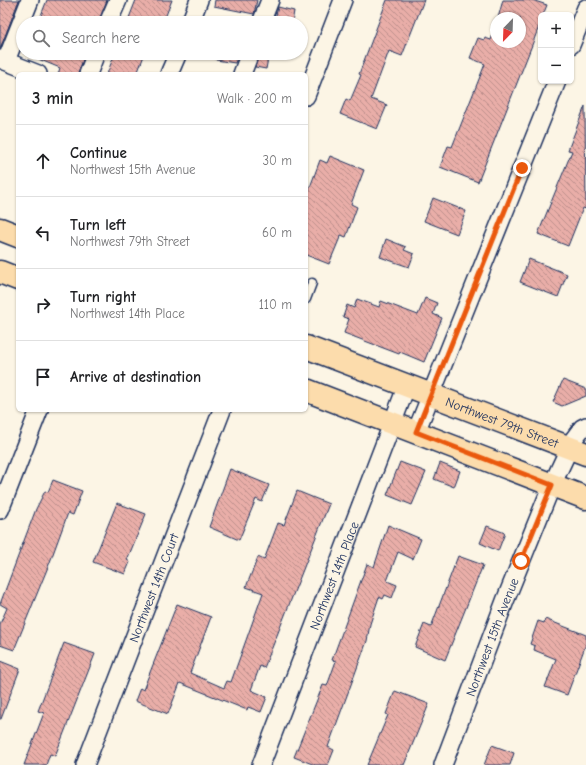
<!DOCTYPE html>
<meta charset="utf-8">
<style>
body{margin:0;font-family:"Comic Neue",sans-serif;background:#f6f6f6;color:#202124}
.controls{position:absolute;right:12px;top:12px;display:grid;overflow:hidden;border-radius:6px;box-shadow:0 1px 3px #0004}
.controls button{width:36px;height:36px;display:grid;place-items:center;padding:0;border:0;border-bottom:1px solid #e0e0e0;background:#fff;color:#202124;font:20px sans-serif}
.compass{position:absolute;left:490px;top:12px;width:36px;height:36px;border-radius:50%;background:#fff;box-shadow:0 1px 3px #0004;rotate:203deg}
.stop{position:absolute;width:12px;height:12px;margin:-9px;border:3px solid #ea580c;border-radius:50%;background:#fff}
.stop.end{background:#ea580c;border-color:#fff;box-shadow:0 1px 4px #0008}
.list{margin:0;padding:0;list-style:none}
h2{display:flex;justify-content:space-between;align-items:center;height:52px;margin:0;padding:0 16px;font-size:17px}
h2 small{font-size:13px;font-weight:400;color:#757577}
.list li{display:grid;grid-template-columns:26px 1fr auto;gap:12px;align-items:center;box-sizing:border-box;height:72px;padding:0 16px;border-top:1px solid #e0e0e0}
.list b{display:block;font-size:15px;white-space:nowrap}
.list p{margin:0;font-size:13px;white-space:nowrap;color:#757577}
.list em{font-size:13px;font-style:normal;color:#757577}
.icon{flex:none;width:22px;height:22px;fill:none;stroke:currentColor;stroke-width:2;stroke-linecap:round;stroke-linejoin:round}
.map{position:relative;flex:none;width:586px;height:765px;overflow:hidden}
.search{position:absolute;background:#fff;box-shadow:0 1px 3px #0004;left:16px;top:16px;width:292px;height:44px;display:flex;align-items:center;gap:10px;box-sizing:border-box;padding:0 14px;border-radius:22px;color:#757577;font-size:15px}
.panel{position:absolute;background:#fff;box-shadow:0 1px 3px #0004;left:16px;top:72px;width:292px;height:340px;border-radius:6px}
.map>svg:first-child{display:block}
</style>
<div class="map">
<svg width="586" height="765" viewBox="0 0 586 765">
<defs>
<pattern id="building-back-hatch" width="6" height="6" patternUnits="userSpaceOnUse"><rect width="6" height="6" fill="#e9aea8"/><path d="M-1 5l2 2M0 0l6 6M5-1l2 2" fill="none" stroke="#bc8e8c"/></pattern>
</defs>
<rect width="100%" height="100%" fill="#fcf5e5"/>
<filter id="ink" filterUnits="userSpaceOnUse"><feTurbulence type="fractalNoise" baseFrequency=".025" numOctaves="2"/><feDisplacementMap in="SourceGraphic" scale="8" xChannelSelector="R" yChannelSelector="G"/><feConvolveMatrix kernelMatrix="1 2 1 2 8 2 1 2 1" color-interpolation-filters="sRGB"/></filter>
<g filter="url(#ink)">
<!-- building -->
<path fill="url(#building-back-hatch)" stroke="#1b2f5e" d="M0,0H19L0,49Z
M47,0H107L98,23H38Z
M136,0H172L163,23H127Z
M215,0H257L254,14L214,6Z
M387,0H424L402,56L389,51L371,99L387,105L377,129L340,114L346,99L350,101L361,75L359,74Z
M503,0H532L547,5L543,15H541V21L532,45L478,182L440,167L448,146L452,147L485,64L470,58L478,38L484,40L485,38L491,40L496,26V42H520V18H498Z
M278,7L294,11L292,23H274Z
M24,53H73L84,57L78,74H58L60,68Z
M115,53H145L137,74H107Z
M217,53H239L235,63L216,60Z
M260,53H269L266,69L255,67Z
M585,106L586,209L583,208L568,246L538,234L572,151L568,150Z
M330,156L364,170L351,204L357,207L346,237L341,235L329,264L306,255V198L320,160L327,163Z
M433,198L466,211L457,234L424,221Z
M386,239L406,247L404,250L414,254L409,267L380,257Z
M529,259L567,274L558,297L520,282Z
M425,298L437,303L433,314L442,318L424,362L400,352L399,354L344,333L349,319L343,317L347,305L354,308L357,299L379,307L381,301L418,315Z
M563,380L586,389V396L562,406L553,402Z
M400,462L426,472L412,505L387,495Z
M440,463L460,471L454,487L434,479Z
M230,469L269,485L262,502L256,499L239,540L209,527Z
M53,480L82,491L73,515L68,513L50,562L14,650L0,645V624L7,608L0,604L36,509L45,491L48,492Z
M297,491L329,504L264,668L260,666L251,690L267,697L261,712L248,707L247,710L180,683L168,714L135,701L140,688L143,690L177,604L211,617L190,673L224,688L227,681L231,682L263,593L246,587L258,557L264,560L278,523L284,525Z
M117,503L146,514L127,560L130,562L125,574L93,562Z
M388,525L421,539L413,559L398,552L387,581L397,585L392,598L385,595L383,599L379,597L370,624L367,641L328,747L334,750L328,765H315L294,757L323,685L327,686L336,661L332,660L367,564L374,567Z
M487,526L505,533L498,551L480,543Z
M458,556L483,565L445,660L415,647L424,624L431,627Z
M545,619L586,635V644L567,695L545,687L556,659L534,650L535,646L530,644L538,621L544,623Z
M64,643L95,654L55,756L50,754L46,765H24L44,713L38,711Z
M0,661L20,669L1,719H0Z
M395,691L429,704L404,765H367L388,715L386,714Z
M492,745L514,753L510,765H484Z"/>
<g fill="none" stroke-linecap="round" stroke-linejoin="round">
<!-- lane casing -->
<g stroke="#1b2f5e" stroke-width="11">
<path id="lane" d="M306,299L312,283"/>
</g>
<!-- street casing -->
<g stroke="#1b2f5e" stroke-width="20">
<g id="street">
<path d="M108,23L118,0"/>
<path d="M190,23L199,0"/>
<path d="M261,23L270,0"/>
<path d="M571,45L586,8"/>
<path d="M0,59L38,74"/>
<path d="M6,61L30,0"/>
<path d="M88,74L96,53"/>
<path d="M169,74L178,53"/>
<path d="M242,74L250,53"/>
<path d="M306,96L343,0"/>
<path d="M416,432L557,81"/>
<path d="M0,510L39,410"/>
<path id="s1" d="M85,765L222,410"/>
<path id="s2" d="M261,765L407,385"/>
<path id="s3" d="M443,765L505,601L552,485L573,440L582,428L586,426"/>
</g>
</g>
<!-- primary casing -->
<g stroke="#1b2f5e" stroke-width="25">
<g id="primary">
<path d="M0,229L18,236"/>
<path d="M0,272L18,279"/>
<path id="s4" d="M306,347L586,454"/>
<path d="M306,390L586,498"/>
</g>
</g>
<!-- lane -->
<use href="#lane" stroke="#fcf5e5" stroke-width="8"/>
<!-- street -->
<use href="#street" stroke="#fcf5e5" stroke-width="17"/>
<!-- primary -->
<use href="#primary" stroke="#fcdcac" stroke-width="22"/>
</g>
</g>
<g fill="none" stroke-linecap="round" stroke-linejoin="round" filter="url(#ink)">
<!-- route -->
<path stroke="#ea580c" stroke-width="5" d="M521,561L552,485L416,432L522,168"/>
</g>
<g text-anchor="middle" stroke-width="3" stroke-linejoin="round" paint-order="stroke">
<!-- street labels -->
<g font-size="13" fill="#1b2f5e" stroke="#fcf5e5">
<text dy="5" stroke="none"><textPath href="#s4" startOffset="210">Northwest 79th Street</textPath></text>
<text dy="5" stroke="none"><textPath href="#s2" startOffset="203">Northwest 14th Place</textPath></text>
<text dy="5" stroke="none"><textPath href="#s1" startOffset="190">Northwest 14th Court</textPath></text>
<text dy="5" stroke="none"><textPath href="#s3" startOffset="137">Northwest 15th Avenue</textPath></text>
</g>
</g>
</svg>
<div class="controls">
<button>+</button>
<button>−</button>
</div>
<svg class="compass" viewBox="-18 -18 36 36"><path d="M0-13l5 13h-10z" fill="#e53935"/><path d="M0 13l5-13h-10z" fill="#757577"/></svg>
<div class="stop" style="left:521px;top:561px"></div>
<div class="stop end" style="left:522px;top:168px"></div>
<div class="search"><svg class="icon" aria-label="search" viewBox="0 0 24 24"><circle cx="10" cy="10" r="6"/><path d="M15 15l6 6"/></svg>Search here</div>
<section class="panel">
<h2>3 min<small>Walk · 200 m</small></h2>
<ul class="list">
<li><svg class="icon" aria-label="ahead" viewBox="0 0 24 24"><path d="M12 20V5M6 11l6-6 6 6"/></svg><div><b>Continue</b><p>Northwest 15th Avenue</p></div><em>30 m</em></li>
<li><svg class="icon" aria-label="left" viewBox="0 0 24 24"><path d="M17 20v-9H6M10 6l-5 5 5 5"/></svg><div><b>Turn left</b><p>Northwest 79th Street</p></div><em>60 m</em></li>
<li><svg class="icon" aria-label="right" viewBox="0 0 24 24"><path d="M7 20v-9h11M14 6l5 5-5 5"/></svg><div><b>Turn right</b><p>Northwest 14th Place</p></div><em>110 m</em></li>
<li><svg class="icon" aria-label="arrive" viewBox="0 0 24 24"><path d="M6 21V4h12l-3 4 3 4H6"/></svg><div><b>Arrive at destination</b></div></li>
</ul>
</section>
</div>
